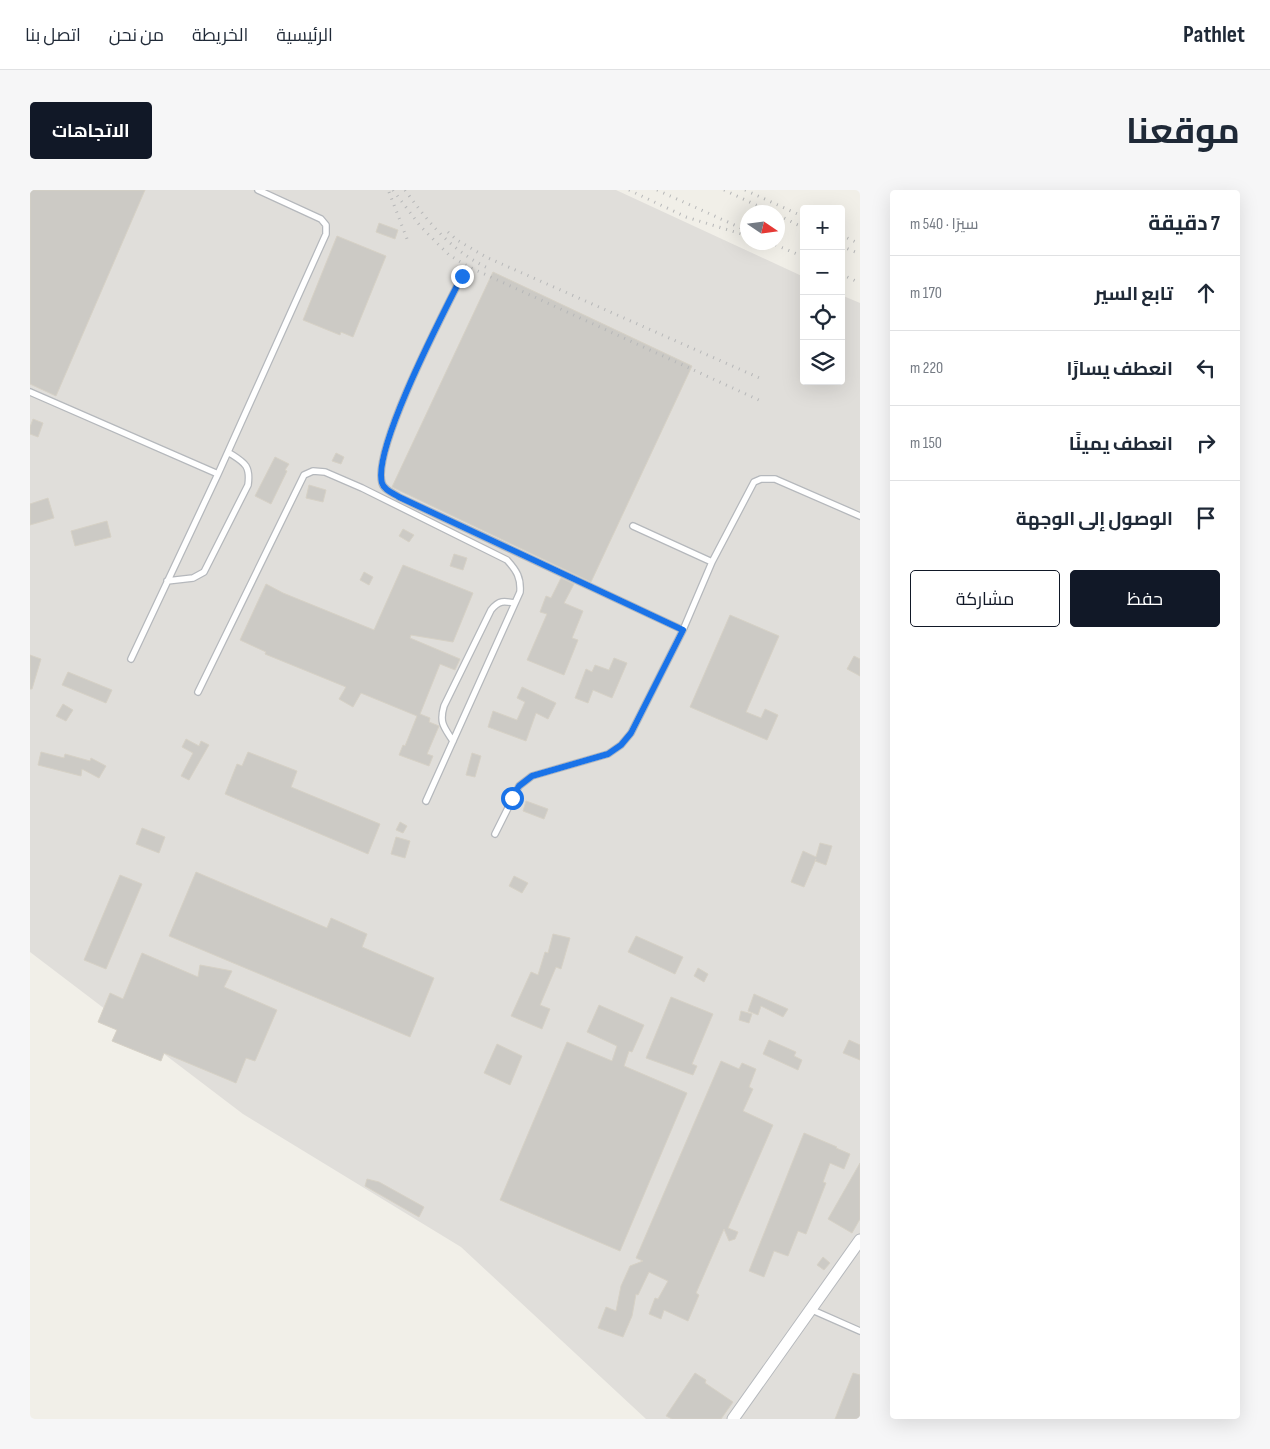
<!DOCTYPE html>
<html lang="ar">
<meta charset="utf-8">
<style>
body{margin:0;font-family:"Sofia Sans Condensed",Cairo,sans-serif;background:#f6f6f7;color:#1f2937;direction:rtl}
.controls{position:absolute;right:15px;top:15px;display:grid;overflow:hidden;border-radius:5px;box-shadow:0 5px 20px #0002}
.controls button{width:45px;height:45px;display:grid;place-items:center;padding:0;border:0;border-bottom:1px solid #e0e1e3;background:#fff;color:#1f2937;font:25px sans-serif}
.compass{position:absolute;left:710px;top:15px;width:45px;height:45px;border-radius:50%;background:#fff;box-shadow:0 5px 20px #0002;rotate:103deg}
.stop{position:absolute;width:15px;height:15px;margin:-11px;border:4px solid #1a73e8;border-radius:50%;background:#fff}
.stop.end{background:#1a73e8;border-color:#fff;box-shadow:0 1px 5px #0008}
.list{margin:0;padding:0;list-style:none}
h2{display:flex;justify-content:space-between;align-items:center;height:65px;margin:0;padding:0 20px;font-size:21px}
h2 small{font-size:16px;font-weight:400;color:#747a83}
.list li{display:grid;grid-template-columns:32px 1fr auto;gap:15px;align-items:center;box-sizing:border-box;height:75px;padding:0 20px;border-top:1px solid #e0e1e3}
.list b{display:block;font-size:19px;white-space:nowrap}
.list em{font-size:16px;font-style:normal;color:#747a83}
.actions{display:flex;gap:10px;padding:15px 20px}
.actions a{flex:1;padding:11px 0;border:1px solid #111827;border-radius:5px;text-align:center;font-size:18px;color:#111827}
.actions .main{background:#111827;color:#fff}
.icon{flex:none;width:28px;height:28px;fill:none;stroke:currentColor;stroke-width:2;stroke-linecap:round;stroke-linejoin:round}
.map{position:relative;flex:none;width:830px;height:1229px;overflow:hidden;direction:ltr;border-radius:5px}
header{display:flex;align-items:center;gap:30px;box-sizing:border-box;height:70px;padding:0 25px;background:#fff;border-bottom:1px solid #e0e1e3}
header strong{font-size:24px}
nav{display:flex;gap:28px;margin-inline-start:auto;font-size:18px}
.intro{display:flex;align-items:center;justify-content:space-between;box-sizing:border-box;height:120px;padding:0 30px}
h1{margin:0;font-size:35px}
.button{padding:12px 22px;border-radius:5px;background:#111827;color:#fff;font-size:18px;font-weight:700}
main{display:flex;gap:30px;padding:0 30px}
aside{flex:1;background:#fff;border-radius:5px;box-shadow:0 5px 20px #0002}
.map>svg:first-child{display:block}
</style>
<header>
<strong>Pathlet</strong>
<nav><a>الرئيسية</a><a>الخريطة</a><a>من نحن</a><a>اتصل بنا</a></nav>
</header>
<div class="intro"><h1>موقعنا</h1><a class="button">الاتجاهات</a></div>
<main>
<aside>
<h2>7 دقيقة<small>سيرًا · 540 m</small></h2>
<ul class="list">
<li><svg class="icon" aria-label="ahead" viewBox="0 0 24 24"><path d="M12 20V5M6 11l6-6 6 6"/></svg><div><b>تابع السير</b></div><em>170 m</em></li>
<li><svg class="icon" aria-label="left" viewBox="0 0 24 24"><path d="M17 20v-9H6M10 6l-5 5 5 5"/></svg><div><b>انعطف يسارًا</b></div><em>220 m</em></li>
<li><svg class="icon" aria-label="right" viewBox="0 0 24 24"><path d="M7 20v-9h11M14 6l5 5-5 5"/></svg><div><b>انعطف يمينًا</b></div><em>150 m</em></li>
<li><svg class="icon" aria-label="arrive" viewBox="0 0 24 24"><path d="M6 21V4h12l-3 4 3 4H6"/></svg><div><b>الوصول إلى الوجهة</b></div></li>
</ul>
<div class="actions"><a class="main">حفظ</a><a>مشاركة</a></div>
</aside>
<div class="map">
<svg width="830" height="1229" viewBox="0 0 830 1229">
<rect width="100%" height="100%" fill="#f1efe8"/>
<!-- industrial -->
<path fill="#e0deda" d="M0,0H586L774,87V191H811V105L830,113V1229H616L431,1057L213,924L0,762Z"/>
<!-- building -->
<path fill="#cccac5" stroke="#d6d1c6" d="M0,0H115L26,206L0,194Z
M349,33L368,40L365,49L346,42Z
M307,46L356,66L323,147L311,142L310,145L273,130Z
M463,82L662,176L561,392L362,297Z
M3,229L13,233L8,247L0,244V237Z
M306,263L314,267L311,274L302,271Z
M245,267L259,274L255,280L257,281L241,314L225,306Z
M279,295L296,300L293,312L276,308Z
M18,308L24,328L0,335V314Z
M77,331L81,347L45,356L41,341Z
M373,339L384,345L379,352L369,346Z
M424,364L437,368L433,380L420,376Z
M373,375L443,403L423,452L381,445L380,448L430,469L425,480L410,474L390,524L400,528L399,532L409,536L397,564L403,566L399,576L369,565L373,555L375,556L387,526L331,503L323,517L309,509L316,497L235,464L236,462L210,450L236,394L253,403L344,440Z
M334,382L343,387L339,395L330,390Z
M531,388L544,394L534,413L553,421L542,448L548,450L534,485L497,470L517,424L510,422L516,406L521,408Z
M700,425L749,446L716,522L731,528L735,519L748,525L737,550L660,517Z
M0,465L11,469L2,499H0Z
M824,466L830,469V486L817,479Z
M584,468L597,473L582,508L563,500L558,513L545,508L556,479L562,482L565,475L579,480Z
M38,482L82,500L76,513L32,495Z
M492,497L526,513L518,529L506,523L496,551L458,537L463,521L487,530L495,512L487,508Z
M33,514L43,520L36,531L26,526Z
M156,549L169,556L171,551L179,555L159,590L151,586L163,563L152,557Z
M11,562L34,568L35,564L60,571L61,568L76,576L69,588L52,579L51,586L8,575Z
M218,562L267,581L261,597L350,634L338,664L195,604L207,574L212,576Z
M442,563L451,566L445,587L436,585Z
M496,611L518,619L514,629L493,621Z
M370,632L377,636L373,643L366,640Z
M112,638L135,647L129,663L106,654Z
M366,647L380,651L375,668L361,664Z
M790,653L802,656L796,675L785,671L786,669L774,697L761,692L773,661L786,667Z
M166,682L297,738L301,728L337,744L332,757L404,788L380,847L139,746Z
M90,685L112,694L76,779L54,770Z
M484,686L498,693L492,703L479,696Z
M523,744L540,748L531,779L526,777L510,815L520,819L512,839L481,826L501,782L508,785L515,762L518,763Z
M606,746L653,767L645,784L598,762Z
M112,763L168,787L170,775L202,781L194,797L247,820L225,871L216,868L206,893L134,863L131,871L82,851L87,840L68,832L80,803L93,809Z
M668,778L678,784L674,792L664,786Z
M724,804L758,819L753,827L731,816L728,825L718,821Z
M641,807L683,824L662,874L667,876L663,885L616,868Z
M569,815L614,835L602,862L599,861L594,876L657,903L590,1061L470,1010L537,852L582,871L587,856L557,842Z
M711,821L722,824L719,833L709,830Z
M739,850L766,862L764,866L772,870L768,880L733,864Z
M819,850L830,855V870L813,863Z
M467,854L492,866L480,895L454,883Z
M691,871L709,879L712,873L726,879L719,897L723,899L713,921L743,935L698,1038L708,1042L705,1049L699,1051L694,1039L666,1103L669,1105L658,1131L634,1120L631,1129L619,1124L625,1108L628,1109L638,1091L619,1082L608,1105L606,1104L602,1126L593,1147L568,1138L576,1117L586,1121L591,1096L600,1076L613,1071L606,1068Z
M774,943L807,957L806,958L820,964L814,979L800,973L793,992L796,993L776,1044L768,1041L758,1066L744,1061L734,1087L719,1081Z
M830,973V1029L822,1043L798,1029Z
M337,989L349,992L394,1017L389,1027L335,996Z
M793,1067L800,1073L794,1080L787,1075Z
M665,1183L676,1190L675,1193L703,1212L691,1229H642L636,1226Z
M823,1183L830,1185V1229H805Z"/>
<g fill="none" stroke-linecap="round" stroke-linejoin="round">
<!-- lane casing -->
<g stroke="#b5b8bc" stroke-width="8">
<path id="lane" d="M432,86C414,122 342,259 352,293C354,300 363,303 369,307L653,440
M0,202L188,284
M603,336L682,372
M137,391L163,388L174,382L218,295C221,274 213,272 198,262
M101,469L188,284L296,44V35L291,29L228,0
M168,502L274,285L283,281L295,282L332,298L477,370C487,381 491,388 490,402L396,611
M423,551C414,537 409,533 414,516L461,420C469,410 474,411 485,413
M465,644L489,596L502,586L578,564L591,555L601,543L653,440L682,372L724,292L731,289H745L830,326
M780,1119L830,1141"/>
</g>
<!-- street casing -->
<g stroke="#b5b8bc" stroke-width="13">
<path id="street" d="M703,1229L830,1050"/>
</g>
<!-- lane -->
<use href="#lane" stroke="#fff" stroke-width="5.5"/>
<!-- street -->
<use href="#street" stroke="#fff" stroke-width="11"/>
<!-- rail -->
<path stroke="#b6b7b8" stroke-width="3" stroke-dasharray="1 6" stroke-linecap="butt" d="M363,0L391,37L419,65L439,77L731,211
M375,0C398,32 422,62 460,79
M599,0L656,27L718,46
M627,0L711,38
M694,0L741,22
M715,0L774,27
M359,2L379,54
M748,25L774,38
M418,42L427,50L456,67L734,190
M811,45L830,54
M739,52L774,67
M811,56L830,64
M811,84L830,93"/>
</g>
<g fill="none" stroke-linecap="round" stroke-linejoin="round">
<!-- route -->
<path stroke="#1a73e8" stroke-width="6" d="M432,86C414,122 342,259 352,293C354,300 363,303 369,307L653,440L601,543L591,555L578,564L502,586L489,596L482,608"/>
</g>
</svg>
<div class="controls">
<button>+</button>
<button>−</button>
<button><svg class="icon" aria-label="locate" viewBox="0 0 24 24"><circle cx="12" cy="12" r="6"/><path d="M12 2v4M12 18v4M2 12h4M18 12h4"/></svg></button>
<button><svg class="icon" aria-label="layers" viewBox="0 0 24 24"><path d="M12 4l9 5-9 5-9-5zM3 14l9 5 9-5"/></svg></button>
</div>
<svg class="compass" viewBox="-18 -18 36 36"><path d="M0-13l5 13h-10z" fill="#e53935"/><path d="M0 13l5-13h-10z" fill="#747a83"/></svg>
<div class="stop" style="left:482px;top:608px"></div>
<div class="stop end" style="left:432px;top:86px"></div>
</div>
</main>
